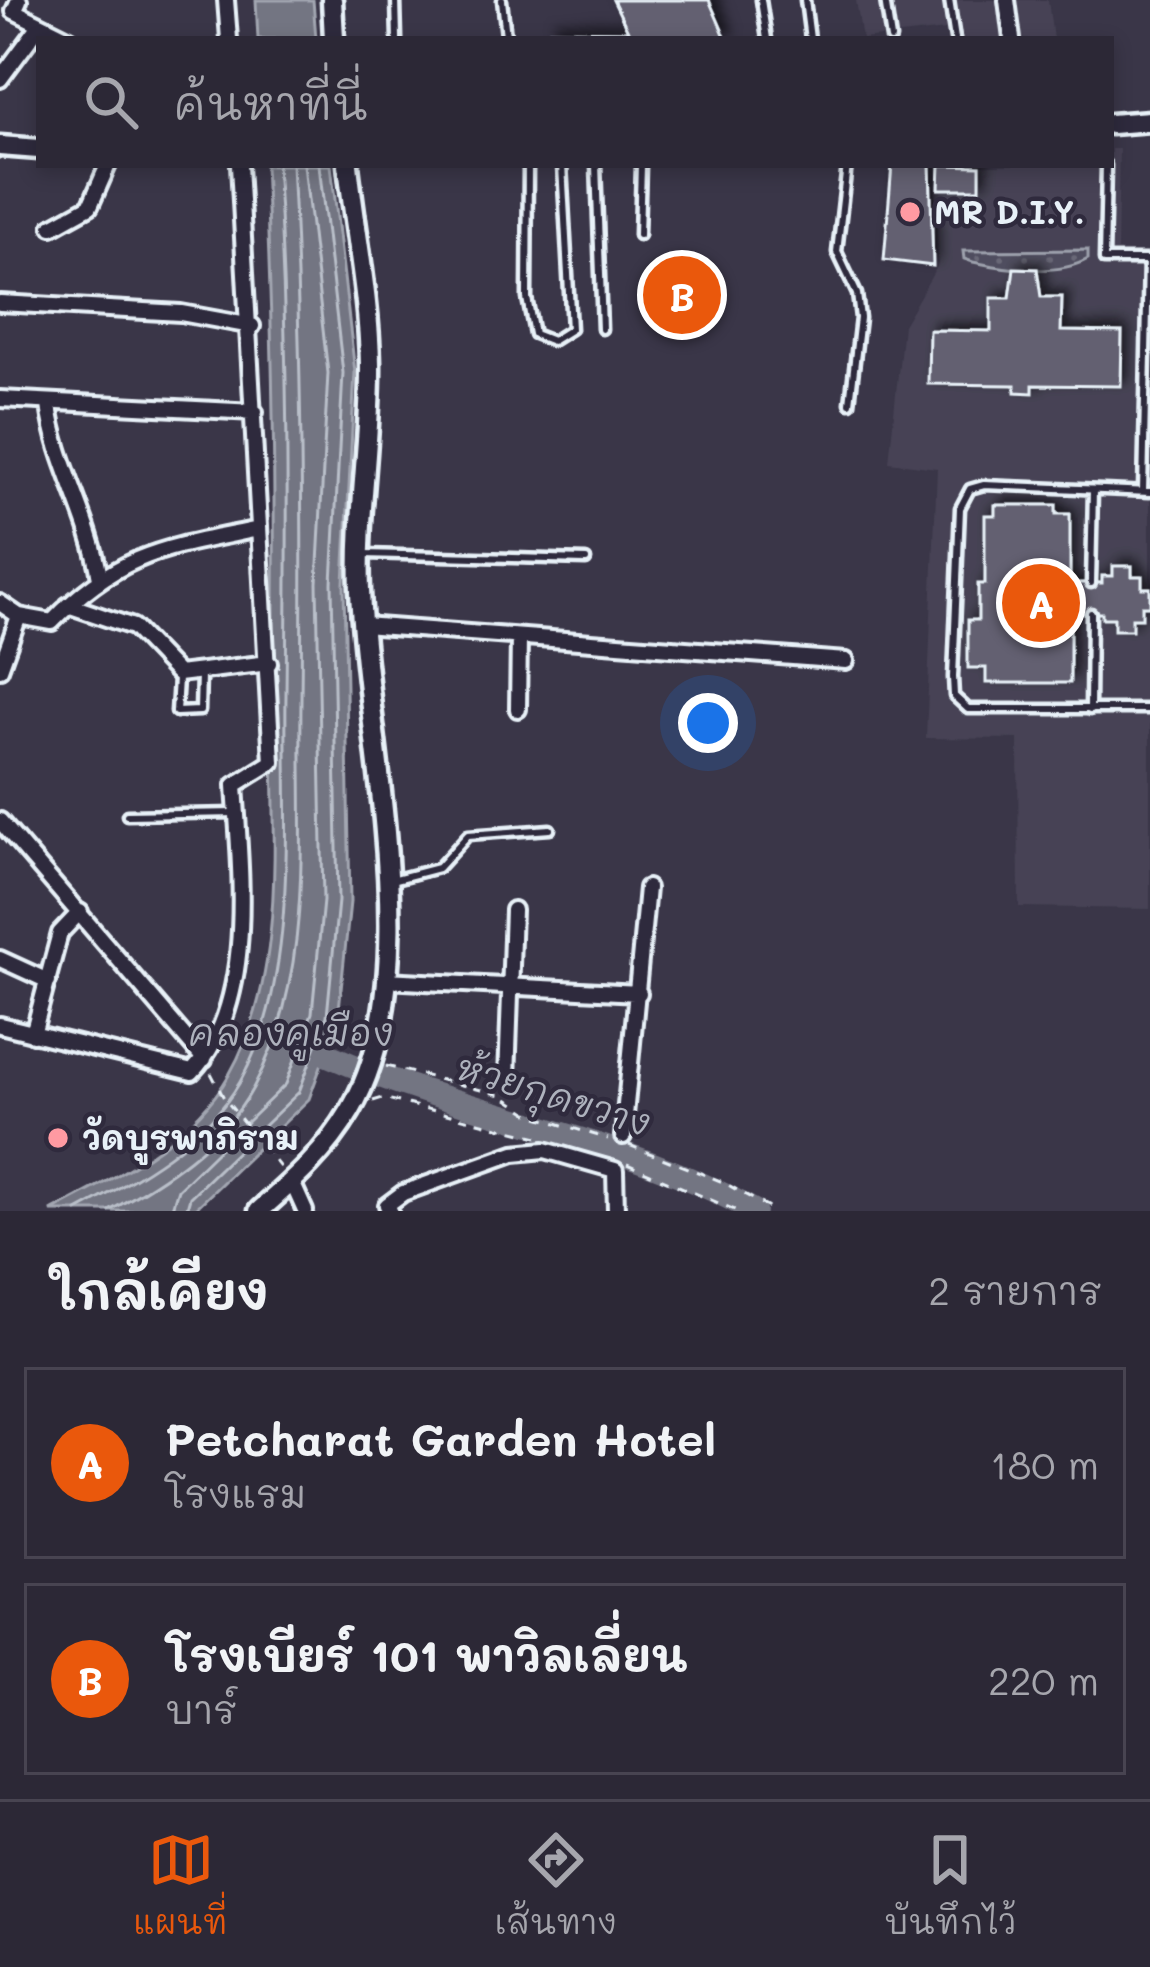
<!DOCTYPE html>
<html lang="th">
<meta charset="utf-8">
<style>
body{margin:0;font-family:Mali,"Playpen Sans Thai",sans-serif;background:#34303e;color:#f1f3f6}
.you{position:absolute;left:708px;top:723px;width:42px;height:42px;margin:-30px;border:9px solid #fff;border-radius:50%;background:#1a73e8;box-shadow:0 0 0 18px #1a73e833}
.badge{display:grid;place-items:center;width:78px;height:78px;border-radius:50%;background:#ea580c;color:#fff;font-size:39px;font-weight:700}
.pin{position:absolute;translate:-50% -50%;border:6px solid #fff;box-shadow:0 3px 12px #0006}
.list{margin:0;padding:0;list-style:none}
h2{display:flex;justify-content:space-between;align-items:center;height:156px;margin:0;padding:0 48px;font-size:51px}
h2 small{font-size:39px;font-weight:400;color:#a6a6ad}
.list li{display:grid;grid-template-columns:78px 1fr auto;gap:36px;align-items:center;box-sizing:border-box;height:192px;margin:0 24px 24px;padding:0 24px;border:3px solid #484451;border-radius:0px}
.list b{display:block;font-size:45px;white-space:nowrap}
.list p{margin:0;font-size:39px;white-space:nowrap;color:#a6a6ad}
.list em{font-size:39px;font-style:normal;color:#a6a6ad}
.icon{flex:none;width:66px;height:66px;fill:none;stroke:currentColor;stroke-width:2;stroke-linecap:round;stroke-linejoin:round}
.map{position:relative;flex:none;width:1150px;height:1211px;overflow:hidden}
.search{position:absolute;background:#2c2836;box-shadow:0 6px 18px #0003;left:36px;right:36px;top:36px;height:132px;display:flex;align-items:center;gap:30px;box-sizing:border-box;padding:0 42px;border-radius:0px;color:#a6a6ad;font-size:45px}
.sheet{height:588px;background:#2c2836}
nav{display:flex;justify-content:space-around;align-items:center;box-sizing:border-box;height:168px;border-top:3px solid #484451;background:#2c2836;font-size:33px;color:#a6a6ad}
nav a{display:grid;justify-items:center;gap:6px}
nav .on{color:#ea580c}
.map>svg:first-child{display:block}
</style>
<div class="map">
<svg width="1150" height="1211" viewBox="0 0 1150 1211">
<defs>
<pattern id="grass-dots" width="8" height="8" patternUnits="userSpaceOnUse" patternTransform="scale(3)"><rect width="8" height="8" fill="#504e5f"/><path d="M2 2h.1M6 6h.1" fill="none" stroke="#696877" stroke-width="1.8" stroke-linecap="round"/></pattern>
<filter id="shadow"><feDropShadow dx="6" dy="-6" stdDeviation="6" flood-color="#0009"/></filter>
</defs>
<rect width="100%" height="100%" fill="#3a3648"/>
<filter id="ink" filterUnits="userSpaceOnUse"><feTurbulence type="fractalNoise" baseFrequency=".00833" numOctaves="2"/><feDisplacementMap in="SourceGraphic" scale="24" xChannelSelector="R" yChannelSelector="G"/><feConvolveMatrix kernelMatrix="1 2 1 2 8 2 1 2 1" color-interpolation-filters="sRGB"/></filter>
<g filter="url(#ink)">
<!-- built -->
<path fill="#464354" d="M856,0H1048L1053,39H950L947,30L862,39Z
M1111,149H1119L1117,251L1150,253V909L1019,907L1018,739L926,738L937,468L889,462L903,325L938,265L936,190H980L981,165H1111Z"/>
<!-- grass -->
<path fill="url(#grass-dots)" stroke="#9ca0ac" stroke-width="3" d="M1088,250V259C1057,277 1006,269 973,262L964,259L963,251Z"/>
<!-- water -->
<path fill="#737482" stroke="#a2a6b1" stroke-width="3" d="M256,0H313L316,39H258Z
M265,165H331L355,372L344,583L350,902L338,1019L309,1099L193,1211H51C115,1177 192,1141 229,1075C288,972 272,832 273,718C276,533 274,350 265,165Z"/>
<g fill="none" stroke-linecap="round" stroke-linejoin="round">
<!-- shore -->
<path stroke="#b9bfc9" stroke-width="3" d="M77,1211C136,1179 205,1142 240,1082C300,976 284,813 286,695C288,518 289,342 277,165
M109,1211C162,1182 223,1143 253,1088C315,975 299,827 301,703C303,523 302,345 292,165
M171,1211L178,1189L286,1084L312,1013L323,901L317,583L328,373L304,165
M186,1211L190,1197L299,1092L327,1016L338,901L332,583L343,373L319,165"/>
<!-- river -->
<path stroke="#737482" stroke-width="24" d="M328,1055C466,1116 622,1136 754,1211"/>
</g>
<!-- building -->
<path fill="#636171" stroke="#e8f1f8" stroke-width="3" filter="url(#shadow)" d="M613,0H709L726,39H551L550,30L628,31Z
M892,165H930L933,266L884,260Z
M940,165L980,166V189H939Z
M1014,268L1037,269L1041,297H1062L1061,331L1122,332L1121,386L1033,385V393L1015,392V385L928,384L929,330L991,331V298H1010Z
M995,505H1056V514H1070V583H1102V576H1113V566H1132V576H1142V588H1150V606H1142V618H1132V630H1114V618H1102V613H1070V683H986V668H968V620H978V584H985V515H995Z"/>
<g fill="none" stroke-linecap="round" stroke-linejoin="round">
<!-- lane casing -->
<g stroke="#e8f1f8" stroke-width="15">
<path id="lane" d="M396,0L397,39
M502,0L506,36
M761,0L767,39
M805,0L810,39
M885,0L891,39
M949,0L955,39
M528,165L527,298L534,334L552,341L571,329L562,165
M596,165L602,329
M847,165L837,252L857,294L860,318L850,403
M1106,165L1104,260H1150
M639,235L641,165
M1143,491L1148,260
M1150,492L984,485L970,489L960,508L953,677L954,696L968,709H1150
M365,554L586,560
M1091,583L1093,490
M178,678L176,712L200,711L201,674
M1090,710L1091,613
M127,815L237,813
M392,880L438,868L468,835L550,829"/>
</g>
<!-- street casing -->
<g stroke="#e8f1f8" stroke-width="22">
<path id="street" d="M19,0L14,11L70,39
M226,0L229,39
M1007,0L1012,39
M0,79L40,25
M52,227L90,206L108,165
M0,303L181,313L252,326
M0,399L255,412
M49,405C56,463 90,516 100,578
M0,603L19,616L52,622C120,551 167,548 259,529
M68,605L133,627L178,674L269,663
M363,625L846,661
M0,669L19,616
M518,709L519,637
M0,821L204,1059
M0,959L48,981
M385,980L639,993
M0,1025L192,1072C257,1004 240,870 235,785L272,762L239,165
M33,1034L60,933L80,912
M507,1079L513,910
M623,1136L647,888
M292,1182L305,1211
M390,1211L387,1205L403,1193L514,1153L545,1150L615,1170L616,1211"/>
</g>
<!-- secondary casing -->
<g stroke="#e8f1f8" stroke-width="27">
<path id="secondary" d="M332,0L334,39
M1111,124L1150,121
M0,146L39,149
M259,1211C294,1180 326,1152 350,1111C429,975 366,740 360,591C357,515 371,439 370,364C369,298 355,230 348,165"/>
</g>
<!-- path -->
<path stroke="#e8f1f8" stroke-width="3" stroke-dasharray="9 9" stroke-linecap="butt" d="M386,1066L501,1095L531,1115L608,1139
M211,1073L224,1098L283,1171
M373,1101L383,1098L538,1137
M629,1145L723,1182L774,1211
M627,1164L737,1211"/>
<!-- lane -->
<use href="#lane" stroke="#2f2a3d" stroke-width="6"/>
<!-- street -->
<use href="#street" stroke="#2f2a3d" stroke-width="14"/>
<!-- secondary -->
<use href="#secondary" stroke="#2f2a3d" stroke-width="18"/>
</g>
</g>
<!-- markers -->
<g fill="#ff9aa2" stroke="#2f2a3d" stroke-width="4.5">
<circle cx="910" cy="212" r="12"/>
<circle cx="58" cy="1138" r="12"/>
</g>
<g text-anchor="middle" stroke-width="9" stroke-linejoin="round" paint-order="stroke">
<!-- poi labels -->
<g font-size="33" font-weight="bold" fill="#e8f1f8" stroke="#2f2a3d" text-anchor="start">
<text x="934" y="224">MR D.I.Y.</text>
<text x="82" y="1150">วัดบูรพาภิราม</text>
</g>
<!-- water labels -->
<g font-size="36" font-style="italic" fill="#aeb2bd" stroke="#2f2a3d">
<text x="291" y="1046">คลองคูเมือง</text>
<text transform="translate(553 1095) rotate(17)" y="13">ห้วยกุดขวาง</text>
</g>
</g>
</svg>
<div class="you"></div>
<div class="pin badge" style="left:1041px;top:603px">A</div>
<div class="pin badge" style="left:682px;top:295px">B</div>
<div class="search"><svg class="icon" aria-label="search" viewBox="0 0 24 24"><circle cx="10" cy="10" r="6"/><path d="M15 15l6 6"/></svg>ค้นหาที่นี่</div>
</div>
<section class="sheet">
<h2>ใกล้เคียง<small>2 รายการ</small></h2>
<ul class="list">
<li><span class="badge">A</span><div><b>Petcharat Garden Hotel</b><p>โรงแรม</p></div><em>180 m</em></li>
<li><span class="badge">B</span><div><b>โรงเบียร์ 101 พาวิลเลี่ยน</b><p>บาร์</p></div><em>220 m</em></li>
</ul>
</section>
<nav>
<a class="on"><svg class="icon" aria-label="map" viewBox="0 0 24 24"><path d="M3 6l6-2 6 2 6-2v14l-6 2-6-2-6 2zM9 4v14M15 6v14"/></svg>แผนที่</a>
<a><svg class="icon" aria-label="directions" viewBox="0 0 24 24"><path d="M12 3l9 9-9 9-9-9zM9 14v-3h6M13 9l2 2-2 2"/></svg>เส้นทาง</a>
<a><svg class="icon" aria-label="saved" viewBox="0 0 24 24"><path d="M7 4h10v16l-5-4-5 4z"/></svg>บันทึกไว้</a>
</nav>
